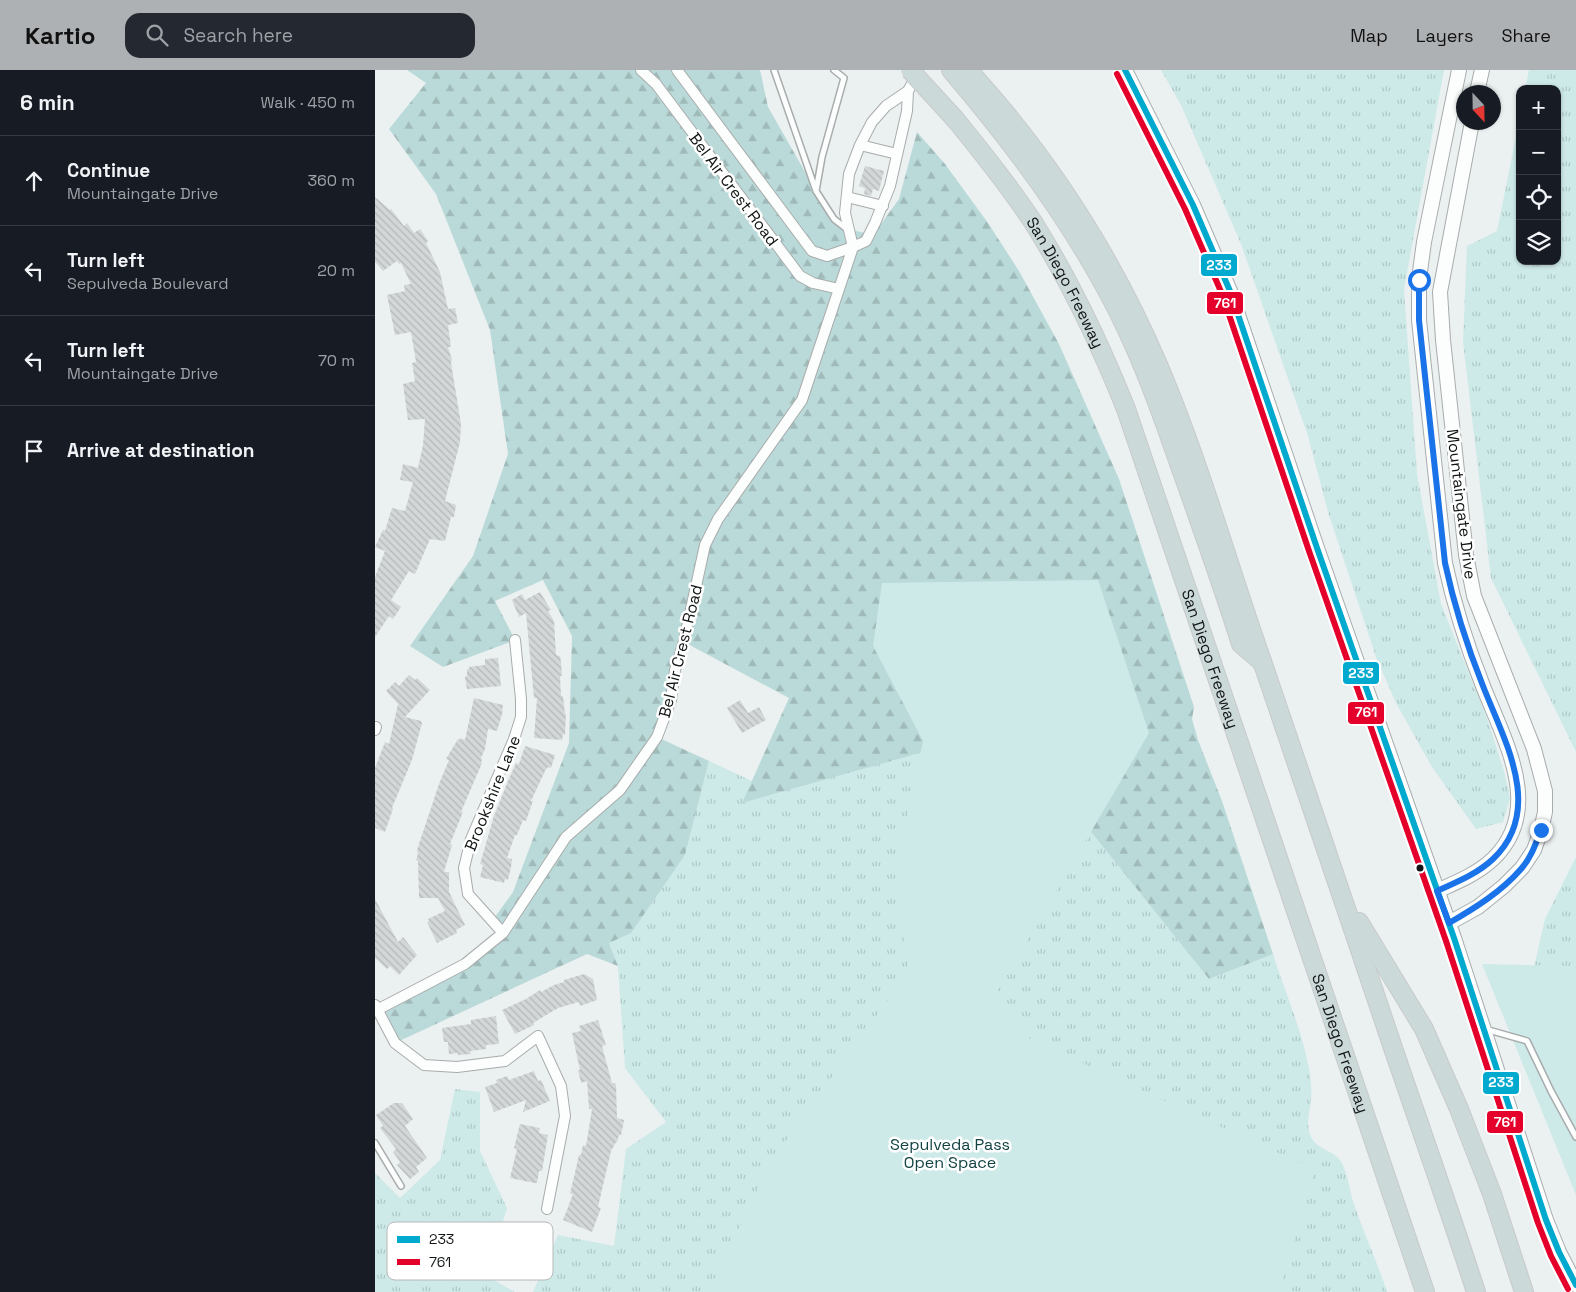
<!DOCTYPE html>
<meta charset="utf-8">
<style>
body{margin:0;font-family:"Space Grotesk",sans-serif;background:#242831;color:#f1f3f6}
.controls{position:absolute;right:15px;top:15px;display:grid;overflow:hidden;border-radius:10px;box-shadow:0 1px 4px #0004}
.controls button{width:45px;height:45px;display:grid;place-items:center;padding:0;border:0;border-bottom:1px solid #363941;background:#171b24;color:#f1f3f6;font:25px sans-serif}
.compass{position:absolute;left:1081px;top:15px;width:45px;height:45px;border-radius:50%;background:#171b24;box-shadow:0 1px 4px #0004;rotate:158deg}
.stop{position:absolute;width:15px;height:15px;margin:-11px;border:4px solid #1a73e8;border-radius:50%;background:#fff}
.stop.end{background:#1a73e8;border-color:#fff;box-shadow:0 1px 5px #0008}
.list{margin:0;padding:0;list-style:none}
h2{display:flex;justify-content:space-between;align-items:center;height:65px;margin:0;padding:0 20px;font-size:21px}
h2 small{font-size:16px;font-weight:400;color:#9ea1a6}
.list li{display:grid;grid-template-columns:32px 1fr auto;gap:15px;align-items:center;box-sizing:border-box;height:90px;padding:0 20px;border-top:1px solid #363941}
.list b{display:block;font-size:19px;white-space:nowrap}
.list p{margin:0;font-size:16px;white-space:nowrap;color:#9ea1a6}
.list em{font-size:16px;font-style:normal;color:#9ea1a6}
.icon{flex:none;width:28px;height:28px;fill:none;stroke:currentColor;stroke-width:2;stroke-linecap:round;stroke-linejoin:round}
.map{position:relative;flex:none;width:1201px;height:1222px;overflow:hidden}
header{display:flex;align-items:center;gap:30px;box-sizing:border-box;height:70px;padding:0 25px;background:#aeb1b3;color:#111}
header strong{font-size:24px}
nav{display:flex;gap:28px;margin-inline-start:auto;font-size:18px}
.search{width:350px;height:45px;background:#242831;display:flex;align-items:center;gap:12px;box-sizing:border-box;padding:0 18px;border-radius:15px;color:#9ea1a6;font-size:19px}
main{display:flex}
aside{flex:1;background:#171b24}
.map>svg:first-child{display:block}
</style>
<header>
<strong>Kartio</strong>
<div class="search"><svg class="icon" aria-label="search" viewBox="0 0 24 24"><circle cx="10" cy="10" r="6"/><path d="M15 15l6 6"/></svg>Search here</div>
<nav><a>Map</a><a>Layers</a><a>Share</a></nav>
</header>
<main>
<aside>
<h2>6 min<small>Walk · 450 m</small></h2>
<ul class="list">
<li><svg class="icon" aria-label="ahead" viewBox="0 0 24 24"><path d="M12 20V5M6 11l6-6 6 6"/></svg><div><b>Continue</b><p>Mountaingate Drive</p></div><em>360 m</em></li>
<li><svg class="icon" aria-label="left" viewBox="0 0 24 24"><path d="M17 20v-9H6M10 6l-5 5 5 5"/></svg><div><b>Turn left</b><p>Sepulveda Boulevard</p></div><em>20 m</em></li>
<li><svg class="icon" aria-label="left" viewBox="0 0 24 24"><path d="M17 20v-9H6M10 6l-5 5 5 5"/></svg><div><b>Turn left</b><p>Mountaingate Drive</p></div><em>70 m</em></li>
<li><svg class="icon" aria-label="arrive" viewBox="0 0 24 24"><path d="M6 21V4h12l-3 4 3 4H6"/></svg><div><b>Arrive at destination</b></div></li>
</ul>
</aside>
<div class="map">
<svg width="1201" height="1222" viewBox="0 0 1201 1222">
<defs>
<pattern id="grass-tufts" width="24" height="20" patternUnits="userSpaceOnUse" patternTransform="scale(1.25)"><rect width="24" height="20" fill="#cdeae9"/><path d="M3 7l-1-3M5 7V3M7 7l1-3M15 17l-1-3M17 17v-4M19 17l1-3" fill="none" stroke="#afc8c7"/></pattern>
<pattern id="forest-firs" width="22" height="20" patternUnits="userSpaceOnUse" patternTransform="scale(1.25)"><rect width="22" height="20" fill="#badad9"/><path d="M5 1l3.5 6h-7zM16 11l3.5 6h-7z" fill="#9fbab9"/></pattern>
<pattern id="building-back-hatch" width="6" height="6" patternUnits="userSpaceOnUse" patternTransform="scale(1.25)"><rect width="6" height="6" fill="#d3d7d7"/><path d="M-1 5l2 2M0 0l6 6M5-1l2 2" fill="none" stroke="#b4b8b8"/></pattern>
</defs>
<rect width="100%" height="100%" fill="#ebf0f0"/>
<!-- grass -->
<path fill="url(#grass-tufts)" d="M786,0H1069L1029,219L1042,404L1066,534L1112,648L1129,701L1135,728L1128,752L1101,759L1057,697L1021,633L1001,587L953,442L933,366L866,174L806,35Z
M1154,0H1201V682L1116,508L1088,272L1092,176L1122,161L1145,47V191H1182V19H1150Z
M633,657L834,909L898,884C910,922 927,960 934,999C936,1009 937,1021 936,1030C935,1043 930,1053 936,1067C942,1080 960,1080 967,1093C974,1108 975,1125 981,1140C991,1168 1003,1194 1012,1222H158L183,1165L239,1176L251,1079L291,1052L250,998L243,896L234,873L310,785L334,691L377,711L368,732Z
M1201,787V1002L1149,941L1170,849Z
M80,1019L105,1022V1081L132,1138L112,1206L140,1222H0V1103L25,1128L65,1090Z"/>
<!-- forest -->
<path fill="url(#forest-firs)" d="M32,0H385L393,37L461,156L498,165L524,129L542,62L570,94L613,153L644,201L684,274L744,409L819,637L817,649L823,670L847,731L898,884L834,909L633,658L367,733L414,628L309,572L282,667L334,691L310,785L256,863L234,873L243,896L212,884L20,973L3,939L90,894L127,863L117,851L138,822L194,673L197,566L168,510L120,531L140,570L68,597L35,576L98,486L133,384L115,260L61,124L14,59L51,13Z"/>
<!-- green -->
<path fill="#cdeae9" d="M723,510L774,663L622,922L653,968L940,1100L904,1222H333L399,1087L534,901L525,847L520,802L548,671L498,576L507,513Z
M1107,894L1201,896V1125Z"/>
<!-- building -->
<path fill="url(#building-back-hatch)" d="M490,96L509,101L504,121L498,119L496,126L489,124L490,118L484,116Z
M0,127L15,140L16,139L29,156L32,153L39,163L45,159L53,171L51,173L65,202L73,239L80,238L83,253L73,255L76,277H73L77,290L76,293L86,354L85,372L70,431L81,435L79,447H76L70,471L55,469L40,504L34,501L16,530L26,537L18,549L14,546L0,567V507L10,481L0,477L8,460L10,461L17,438L30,441L38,412L25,410L28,394L43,398L48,375L50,349L33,350L28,314L40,311L37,293L41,292L36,262L20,265L12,225L30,221L29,215L36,214L26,193L24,194L22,191L8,201L0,192Z
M165,522L176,540L173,541L179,551L181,585L185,586L186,592L187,606H185L186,626H188L190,644H191L190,665L188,664L187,670L159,668L162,628H159L151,543L144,547L137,530L147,524L150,530Z
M123,588L126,616L92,619L90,607L92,606V599H94V597L110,595V589Z
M34,605L40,610L42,608L55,620L30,647L46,651L47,653L37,690L17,738L18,739L10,762L0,758V698L10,672L14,674L23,634L11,621L20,612L24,616Z
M99,628L128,635L127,641H128L122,661L113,659L110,679L106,688L107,689L106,693H107L86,742H88L75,774L77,775L69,802H74V822L90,855L81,860L82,863L62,873L52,852L54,851L53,849L70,841L63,828H44L43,791L41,790L43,784L42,780L64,714L74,690L71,689L83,669L85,670V668L90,670Z
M365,630L373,643L384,637L391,650L367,663L352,638Z
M150,676L180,685L176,698L173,697L170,701L156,731H158L151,751L148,750L142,765H140L132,788L137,789L136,797L133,810L130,809L129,813L105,807L108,795L105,794L119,746L133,711L141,693L144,694Z
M0,829L23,872L28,867L42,885L24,905L15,896L12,899L0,888Z
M209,904L218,909L222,930L205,936L204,932L183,938L158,953L159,955L140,964L127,940L151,929L165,920L166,922L179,915L189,912V910Z
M121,946L124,974L111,975V979L95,981L96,984L83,985V983L74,984L73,972H69L67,958L96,954V950Z
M223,950L231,975L227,976L237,1013H240L241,1016L242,1048L249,1050L246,1065H244L242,1072H241L236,1081L223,1137L226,1138L217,1162L188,1150L198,1124H195L204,1085H206L208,1075L211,1076L217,1039H214L212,1011L206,1013L203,1000H205L197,963L206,961L204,956Z
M159,1001L163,1011L166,1010L175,1031L148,1042L151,1030L119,1042L110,1017L122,1013L121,1010L132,1006L134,1010Z
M19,1033H27L38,1049L30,1056L52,1088L41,1097L44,1102L35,1109L22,1095L25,1092L18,1082L21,1079L5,1058L8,1056L1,1045Z
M145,1054L165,1058L164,1063L173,1065L167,1101H164L162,1113H160L135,1108L142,1079L139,1078Z"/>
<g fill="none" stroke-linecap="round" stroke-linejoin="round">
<!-- lane casing -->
<g stroke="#a9acac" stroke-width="8">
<path id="lane" d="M399,0L441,121L459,149L473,160
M441,121L447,87L469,8L459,0
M1110,959L1152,971L1176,1021L1201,1067
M0,1073L26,1116"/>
</g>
<!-- street casing -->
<g stroke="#a9acac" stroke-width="12">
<path id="street" d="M266,0L281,14L425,206L438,213L464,219
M302,0L437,181L452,186L478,177L491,171L500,153L515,116L532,41L533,21L543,3
M485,75L522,84
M472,127L508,136
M0,660L1,657
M128,863L93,824L89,798L96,769L139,669L146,647V629L140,570
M0,935L20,973L49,995L82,997L130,991L163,966L186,1016L190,1046L172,1139
M0,941L90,894L128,863L191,767L245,720L282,667L296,630L300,600L309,571L330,475L343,449L427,330L478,177L470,143L474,104L485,75L497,52L511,36L533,21"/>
</g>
<!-- secondary casing -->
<g stroke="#a9acac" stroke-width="16">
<path id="secondary" d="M750,0L818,135L855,221L942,478L1079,868L1171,1150L1184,1182L1201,1215
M1102,22L1107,0
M1062,821C1082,812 1102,804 1118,789C1170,739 1129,670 1108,616C1092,576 1079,535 1070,493L1044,250V209L1049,172L1084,0
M1074,853L1103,837L1129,816L1147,798L1159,780L1166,760L1170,742V721L1159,679L1099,526L1091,485L1068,270L1065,222L1097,52"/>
</g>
<!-- highway casing -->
<g stroke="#c8caca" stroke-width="20">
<g id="highway">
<path d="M576,0C635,69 690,142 733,222C763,277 784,336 805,396C826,455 847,514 866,574L887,592"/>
<path d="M593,0C673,87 738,189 784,297C825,394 853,495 888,594C932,721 974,848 1017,975C1045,1057 1074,1139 1101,1222"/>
<path id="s1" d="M580,49C607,82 634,116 658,152C695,211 725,274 751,339L1050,1222"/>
<path d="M984,852L1049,959L1084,1039L1117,1124L1149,1222"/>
</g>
</g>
<!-- lane -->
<use href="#lane" stroke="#fcfdfd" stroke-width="5"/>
<!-- street -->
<use href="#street" stroke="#fcfdfd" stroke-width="10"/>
<!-- secondary -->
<use href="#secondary" stroke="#fcfdfd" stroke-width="14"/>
<!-- highway -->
<use href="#highway" stroke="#ccd9d9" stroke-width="18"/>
<!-- highway-bridge casing -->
<g stroke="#c8caca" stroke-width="20" stroke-linecap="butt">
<path id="highway-bridge" d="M535,0L580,49"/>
</g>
<!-- highway-bridge -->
<use href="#highway-bridge" stroke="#ccd9d9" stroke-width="18"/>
<!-- bus-1 casing -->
<g stroke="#fff" stroke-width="10">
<path id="bus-1" d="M750,0L818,135L855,221L942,478L1079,868L1171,1150L1184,1182L1201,1215"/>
</g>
<!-- bus-2 casing -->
<g stroke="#fff" stroke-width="10">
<path id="bus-2" d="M742,4L810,139L847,224L934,481L1071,871L1163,1153L1176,1186L1193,1219"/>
</g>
<!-- bus-1 -->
<use href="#bus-1" stroke="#00a9ce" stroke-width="6"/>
<!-- bus-2 -->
<use href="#bus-2" stroke="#e4002b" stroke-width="6"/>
</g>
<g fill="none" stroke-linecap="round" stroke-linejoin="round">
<!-- route -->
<path stroke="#1a73e8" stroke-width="6" d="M1044,210V250L1070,493C1079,535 1092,576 1108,616C1129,670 1170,740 1118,789C1102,804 1082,812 1062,821L1074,853C1100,838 1126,822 1146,799C1156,788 1161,773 1166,760"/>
</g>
<!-- markers -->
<circle fill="#111414" stroke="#fff" stroke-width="2" cx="1045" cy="798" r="4.5"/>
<g text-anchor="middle" stroke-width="5" stroke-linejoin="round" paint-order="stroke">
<!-- street labels -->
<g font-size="16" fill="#111414" stroke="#fff">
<text transform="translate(359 119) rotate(53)" y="6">Bel Air Crest Road</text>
<text dy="6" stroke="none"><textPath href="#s1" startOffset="198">San Diego Freeway</textPath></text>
<text transform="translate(1087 434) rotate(83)" y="6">Mountaingate Drive</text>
<text transform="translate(305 581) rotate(-76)" y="6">Bel Air Crest Road</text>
<text dy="6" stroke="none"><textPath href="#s1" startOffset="602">San Diego Freeway</textPath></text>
<text transform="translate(117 723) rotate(-68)" y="6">Brookshire Lane</text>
<text dy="6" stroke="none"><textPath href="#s1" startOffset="1008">San Diego Freeway</textPath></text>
</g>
<!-- park labels -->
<g font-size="16" fill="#114342" stroke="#fff">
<text x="575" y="1080">Sepulveda Pass<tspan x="575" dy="18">Open Space</tspan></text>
</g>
</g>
<!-- legend -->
<rect x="12" y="1152" width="166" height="58" rx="8" fill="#fff" stroke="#b8b8b8" stroke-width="1"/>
<rect x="22" y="1166" width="23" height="7" fill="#00a9ce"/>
<rect x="22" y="1189" width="23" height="6" fill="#e4002b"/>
<g font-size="14" fill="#111414">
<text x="54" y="1174">233</text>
<text x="54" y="1197">761</text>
</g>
<g stroke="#fff" stroke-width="2">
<rect x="825" y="183" width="38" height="24" rx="5" fill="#00a9ce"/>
<rect x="831" y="221" width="38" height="24" rx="5" fill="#e4002b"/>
<rect x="967" y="591" width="38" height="24" rx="5" fill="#00a9ce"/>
<rect x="972" y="631" width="38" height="24" rx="5" fill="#e4002b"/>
<rect x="1107" y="1001" width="38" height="24" rx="5" fill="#00a9ce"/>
<rect x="1111" y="1040" width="38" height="24" rx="5" fill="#e4002b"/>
</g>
<g font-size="14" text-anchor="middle" font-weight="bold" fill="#fff">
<text x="844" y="200">233</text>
<text x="850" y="238">761</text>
<text x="986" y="608">233</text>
<text x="991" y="647">761</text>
<text x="1126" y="1017">233</text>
<text x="1130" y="1057">761</text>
</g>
</svg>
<div class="controls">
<button>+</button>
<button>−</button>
<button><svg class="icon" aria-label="locate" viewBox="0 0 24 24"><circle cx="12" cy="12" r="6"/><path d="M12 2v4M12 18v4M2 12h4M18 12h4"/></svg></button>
<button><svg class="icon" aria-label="layers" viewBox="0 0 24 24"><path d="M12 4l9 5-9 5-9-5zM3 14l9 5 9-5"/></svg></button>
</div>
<svg class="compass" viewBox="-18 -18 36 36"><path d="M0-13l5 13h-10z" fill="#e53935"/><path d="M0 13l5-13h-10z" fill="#9ea1a6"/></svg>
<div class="stop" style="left:1044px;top:210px"></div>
<div class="stop end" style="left:1166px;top:760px"></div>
</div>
</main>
